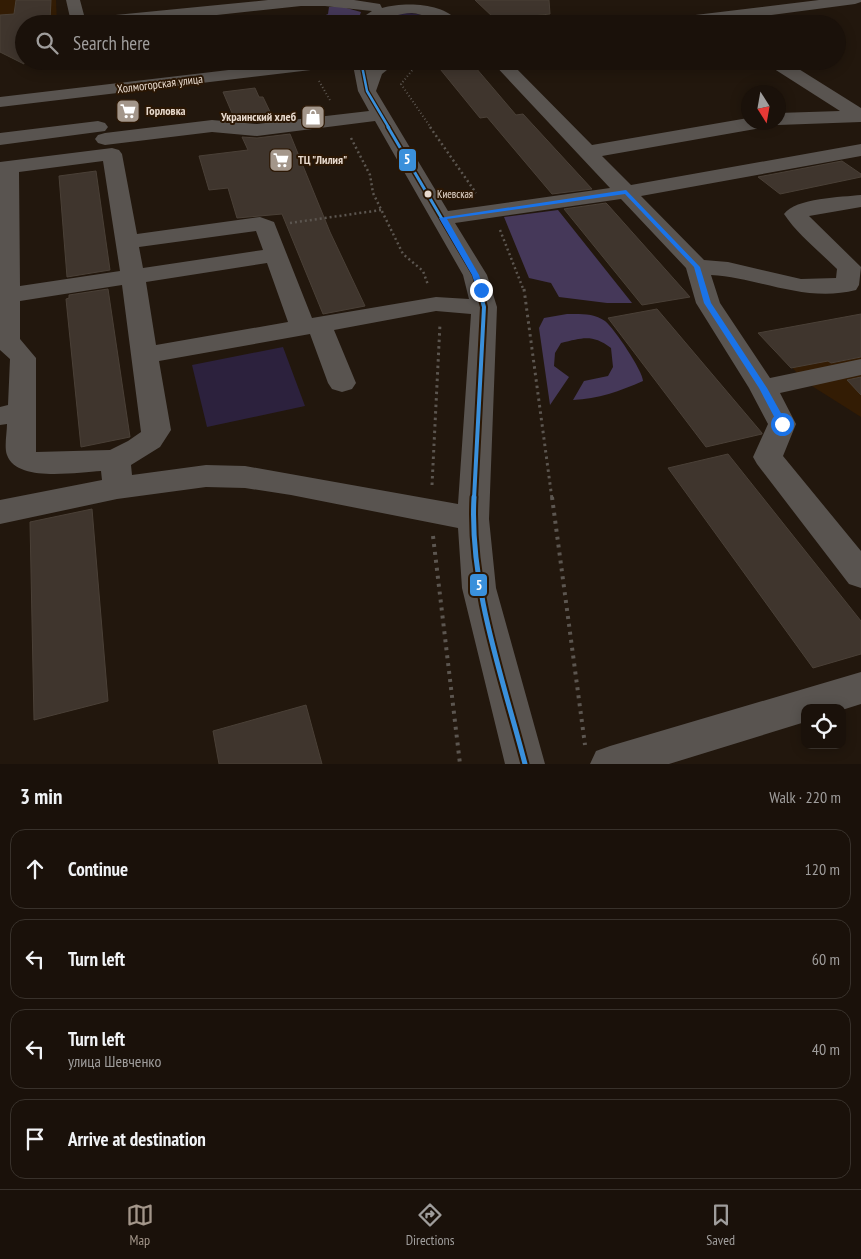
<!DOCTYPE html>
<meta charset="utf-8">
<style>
body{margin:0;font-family:"PT Sans Narrow",sans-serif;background:#231a13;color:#f1f3f6}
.controls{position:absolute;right:15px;bottom:15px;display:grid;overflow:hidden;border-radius:10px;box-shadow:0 2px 12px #0003}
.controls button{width:45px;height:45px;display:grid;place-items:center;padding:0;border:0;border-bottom:1px solid #38312b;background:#1a110a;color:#f1f3f6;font:25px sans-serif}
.compass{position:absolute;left:741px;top:85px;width:45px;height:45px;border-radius:50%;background:#1a110a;box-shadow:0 2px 12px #0003;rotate:169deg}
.stop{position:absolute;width:15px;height:15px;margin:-11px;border:4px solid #1a73e8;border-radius:50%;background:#fff}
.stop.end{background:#1a73e8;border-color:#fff;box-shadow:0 1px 5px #0008}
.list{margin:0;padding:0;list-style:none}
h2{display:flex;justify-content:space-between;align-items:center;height:65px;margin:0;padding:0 20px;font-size:21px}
h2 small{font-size:16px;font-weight:400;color:#9f9d9c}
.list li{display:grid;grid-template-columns:32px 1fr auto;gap:15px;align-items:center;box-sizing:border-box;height:80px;margin:0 10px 10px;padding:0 10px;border:1px solid #38312b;border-radius:15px}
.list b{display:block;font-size:19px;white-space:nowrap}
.list p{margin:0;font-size:16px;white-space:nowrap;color:#9f9d9c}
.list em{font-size:16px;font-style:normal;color:#9f9d9c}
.icon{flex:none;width:28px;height:28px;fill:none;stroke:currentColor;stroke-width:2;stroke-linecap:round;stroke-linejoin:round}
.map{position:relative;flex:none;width:861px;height:764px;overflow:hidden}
.search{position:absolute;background:#1a110a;box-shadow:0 2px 12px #0003;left:15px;right:15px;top:15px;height:55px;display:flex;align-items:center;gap:12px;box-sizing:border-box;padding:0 18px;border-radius:28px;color:#9f9d9c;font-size:19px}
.sheet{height:425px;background:#1a110a}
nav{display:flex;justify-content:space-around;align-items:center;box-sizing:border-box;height:70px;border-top:1px solid #38312b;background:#1a110a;font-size:14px;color:#9f9d9c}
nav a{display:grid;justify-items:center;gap:2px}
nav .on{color:#a3968a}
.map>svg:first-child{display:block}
</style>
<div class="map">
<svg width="861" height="764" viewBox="0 0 861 764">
<rect width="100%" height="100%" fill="#22170d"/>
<!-- built -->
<path fill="#331c04" d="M0,0H56L57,24H24L0,34Z
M861,323V417L804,381L769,341Z"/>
<!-- green -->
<path fill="#2c213d" d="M399,13C412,13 429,13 437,24H383L386,17Z
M283,347L305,406L207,427L192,365Z"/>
<!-- forest -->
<path fill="#453859" d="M339,6L361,12L357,24H305L328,14L329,7Z
M558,210L632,303H607L559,297L551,283L529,278L504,217Z
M567,314C580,314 594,313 605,321C614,328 643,371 643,381C620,391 598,399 573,400L584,381L608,376L613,367L611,348C592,334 583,338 561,343L555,353L554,366L569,377L550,405L539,328L544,318Z"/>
<!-- building -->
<path fill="#3f352d" stroke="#4a4037" d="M16,0H51L50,21L24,23V64L0,52V15L14,14Z
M475,0H549L550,14L496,20Z
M458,61H470L516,115L523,114L592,189L552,194L487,117L480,118L436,64Z
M255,88L259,97H263L274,120L284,119L257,122L235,120L223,92Z
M290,134L330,232L365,306L323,314L282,214L237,218L228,188L209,190L199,156L248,150L242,137L257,138Z
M842,161L861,174V177L780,194L758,177Z
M96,171L110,270L67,277L59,176Z
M606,203L608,205L690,297L642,305L564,209Z
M108,289L130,437L81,447L66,299L69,298V295Z
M657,309L762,433V434L706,447L608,318Z
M861,314V357L831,363L828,361L791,368L758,333Z
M861,377V395L847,380Z
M728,454L861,621V654L813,668L668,468Z
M92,509L108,701L34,720L30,522Z
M306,705L322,764H219L213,731Z"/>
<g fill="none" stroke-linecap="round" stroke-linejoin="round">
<!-- path-far3 -->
<path stroke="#5c5650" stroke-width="2" stroke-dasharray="1 2.5" stroke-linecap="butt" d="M422,61L419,62L401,84L431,128
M319,81L331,102"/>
<!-- path-far2 -->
<path stroke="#5c5650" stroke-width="2.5" stroke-dasharray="2 3" stroke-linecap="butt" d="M430,127L476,193
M351,138L370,175L373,193L403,254L423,271L428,285
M290,223L381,210
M500,230L524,291"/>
<!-- path-far1 -->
<path stroke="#5c5650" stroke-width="3" stroke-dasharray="2.5 4" stroke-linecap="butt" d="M524,289L552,499
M432,485L440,324"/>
<!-- path -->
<path stroke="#5c5650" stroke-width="4" stroke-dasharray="3 5" stroke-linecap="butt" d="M552,497L585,745
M433,536L460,764"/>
<!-- minor -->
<path fill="#595450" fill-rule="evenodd" d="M66,0H80L84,15L95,17L268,0H354L380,4L382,8C403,2 444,2 458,22L457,24C452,24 445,25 441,23C431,19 423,14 412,13C396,13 377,23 366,20L363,17L372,11L325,6H301L134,24H77L71,22Z
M819,0H861V2L855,4L702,24H654L656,21L662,19Z
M304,61H370L371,66L378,61H398L382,74L376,91L448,211L610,188L491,61H509L592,145L748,118V122H770L768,126L761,128L602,156L631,185L861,144V156L641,196L704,260L728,262L801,279L836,278L837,269C819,251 798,235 784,214C795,198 842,197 861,195V207L809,216L861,267L859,285L856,290C805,303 761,278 711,275L720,303L770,378L861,359V375L780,393L796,424L783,456L861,551V588L849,584L757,464L753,457L768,424L749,388L696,303L686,268L621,199L455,223L487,275L497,307L489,519L496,588L545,764H505L462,588L458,528L291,495L245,488L206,487L117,499L0,524V500L102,480L101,471C77,472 17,483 7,455C4,447 7,433 7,424L0,425V407L8,405L10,359L0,350V162L112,148L119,150L122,154L137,234L260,217L274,222L312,318L436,297L469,299L463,275L375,121L257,136L212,132L105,145L98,143L95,139L98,135L105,133L212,120L257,124L369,111L358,91L353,65L0,107V97ZM103,161L120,271L20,286L19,172ZM256,231L263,250L143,268L139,247ZM267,263L288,322L156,345L146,282ZM122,285L141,432L128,441L110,450L36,452V358L20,339V301ZM436,311L471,314L458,504L245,466L206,465L132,475L131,465L160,447L171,430L159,361L310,334L328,383L332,389L342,392L352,389L356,383L334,330Z
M766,61H786L861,108V122L778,125L771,123L778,122V113L840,111L768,65Z
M98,121L105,123L108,127L105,131L0,145V133Z
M861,672V704L842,710V708H805V722L669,764H590L596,751L610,746Z"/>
<!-- bus-1-far3 casing -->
<g stroke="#2b1704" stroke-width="5">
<path id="bus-1-far3" d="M361,61L367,91L389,128"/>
</g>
<!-- bus-1-far2 casing -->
<g stroke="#2b1704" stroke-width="6">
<path id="bus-1-far2" d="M388,127L475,275L479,291"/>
</g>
<!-- bus-1-far1 casing -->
<g stroke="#2b1704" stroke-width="8">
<path id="bus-1-far1" d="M474,499L484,307L479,289"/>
</g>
<!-- bus-1 casing -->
<g stroke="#2b1704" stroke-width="9">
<path id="bus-1" d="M474,497C469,586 503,679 525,764"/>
</g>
<!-- bus-1-far3 -->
<use href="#bus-1-far3" stroke="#3a90db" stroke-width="2.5"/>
<!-- bus-1-far2 -->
<use href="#bus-1-far2" stroke="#3a90db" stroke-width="3"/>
<!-- bus-1-far1 -->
<use href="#bus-1-far1" stroke="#3a90db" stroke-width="4"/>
<!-- bus-1 -->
<use href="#bus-1" stroke="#3a90db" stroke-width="5"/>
</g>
<!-- route -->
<path fill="#1a73e8" d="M626,190L700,267L711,303L767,388L787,424L785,426H779L759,388L704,303L694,267L625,194L447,219L479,275L484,290L481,292L477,290L472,275L439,218Z"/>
<!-- icons -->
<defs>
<g id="supermarket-square" transform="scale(1.25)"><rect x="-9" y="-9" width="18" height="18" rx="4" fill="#a3968a" stroke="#2b1704"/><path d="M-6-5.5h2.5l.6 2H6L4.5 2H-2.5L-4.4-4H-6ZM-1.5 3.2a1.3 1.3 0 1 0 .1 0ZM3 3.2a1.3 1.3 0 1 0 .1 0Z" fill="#fff"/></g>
<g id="shop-square" transform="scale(1.25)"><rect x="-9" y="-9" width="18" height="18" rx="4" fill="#a3968a" stroke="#2b1704"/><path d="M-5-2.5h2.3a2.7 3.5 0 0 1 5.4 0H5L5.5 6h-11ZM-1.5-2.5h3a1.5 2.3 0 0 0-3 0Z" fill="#fff"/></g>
</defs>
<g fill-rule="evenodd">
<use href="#supermarket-square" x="128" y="111"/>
<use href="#shop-square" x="313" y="117"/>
<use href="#supermarket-square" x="281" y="160"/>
</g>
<!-- markers -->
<circle fill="#e8dace" stroke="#2b1704" stroke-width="2" cx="428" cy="194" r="4.5"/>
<g text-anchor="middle" stroke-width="4" stroke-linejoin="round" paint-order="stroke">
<!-- far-bus labels -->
<g font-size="11" fill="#e8dace" stroke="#2b1704" text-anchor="start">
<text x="437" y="198">Киевская</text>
</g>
<!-- far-street labels -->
<g font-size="12" fill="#e8dace" stroke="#2b1704">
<text transform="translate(160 84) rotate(-7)" y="4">Холмогорская улица</text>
</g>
<!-- far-poi labels -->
<g font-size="12" font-weight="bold" fill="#e8dace" stroke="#2b1704" text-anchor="start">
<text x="146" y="115">Горловка</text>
<text x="296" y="121" text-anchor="end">Украинский хлеб</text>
<text x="298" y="164">ТЦ "Лилия"</text>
</g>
</g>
<g stroke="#2b1704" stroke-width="2">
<rect x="398" y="148" width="19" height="24" rx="5" fill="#3a90db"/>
<rect x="469" y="573" width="19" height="24" rx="5" fill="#3a90db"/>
</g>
<g font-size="14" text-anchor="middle" font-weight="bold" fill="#fff">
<text x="407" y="164">5</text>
<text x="479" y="590">5</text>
</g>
</svg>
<div class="controls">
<button><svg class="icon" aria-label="locate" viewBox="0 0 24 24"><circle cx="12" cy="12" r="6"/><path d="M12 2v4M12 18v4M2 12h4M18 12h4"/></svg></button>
</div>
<svg class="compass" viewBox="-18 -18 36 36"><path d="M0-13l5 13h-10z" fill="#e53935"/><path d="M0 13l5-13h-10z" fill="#9f9d9c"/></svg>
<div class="stop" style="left:782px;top:424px"></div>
<div class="stop end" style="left:481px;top:290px"></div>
<div class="search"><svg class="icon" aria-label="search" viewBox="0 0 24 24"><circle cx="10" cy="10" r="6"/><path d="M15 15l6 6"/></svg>Search here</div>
</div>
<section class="sheet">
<h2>3 min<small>Walk · 220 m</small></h2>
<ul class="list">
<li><svg class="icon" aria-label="ahead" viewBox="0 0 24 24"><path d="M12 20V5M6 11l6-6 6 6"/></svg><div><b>Continue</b></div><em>120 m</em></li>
<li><svg class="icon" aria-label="left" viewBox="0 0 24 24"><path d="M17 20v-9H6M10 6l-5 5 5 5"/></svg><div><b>Turn left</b></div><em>60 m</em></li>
<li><svg class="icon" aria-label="left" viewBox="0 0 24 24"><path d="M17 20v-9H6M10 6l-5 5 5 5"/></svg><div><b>Turn left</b><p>улица Шевченко</p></div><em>40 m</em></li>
<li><svg class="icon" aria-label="arrive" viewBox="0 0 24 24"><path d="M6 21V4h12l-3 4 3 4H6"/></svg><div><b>Arrive at destination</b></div></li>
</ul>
</section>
<nav>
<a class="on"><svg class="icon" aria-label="map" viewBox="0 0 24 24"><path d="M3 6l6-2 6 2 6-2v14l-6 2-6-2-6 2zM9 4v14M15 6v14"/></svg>Map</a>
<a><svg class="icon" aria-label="directions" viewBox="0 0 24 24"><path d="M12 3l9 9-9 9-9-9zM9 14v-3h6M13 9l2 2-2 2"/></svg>Directions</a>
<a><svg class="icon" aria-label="saved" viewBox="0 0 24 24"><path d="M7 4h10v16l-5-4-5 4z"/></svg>Saved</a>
</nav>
